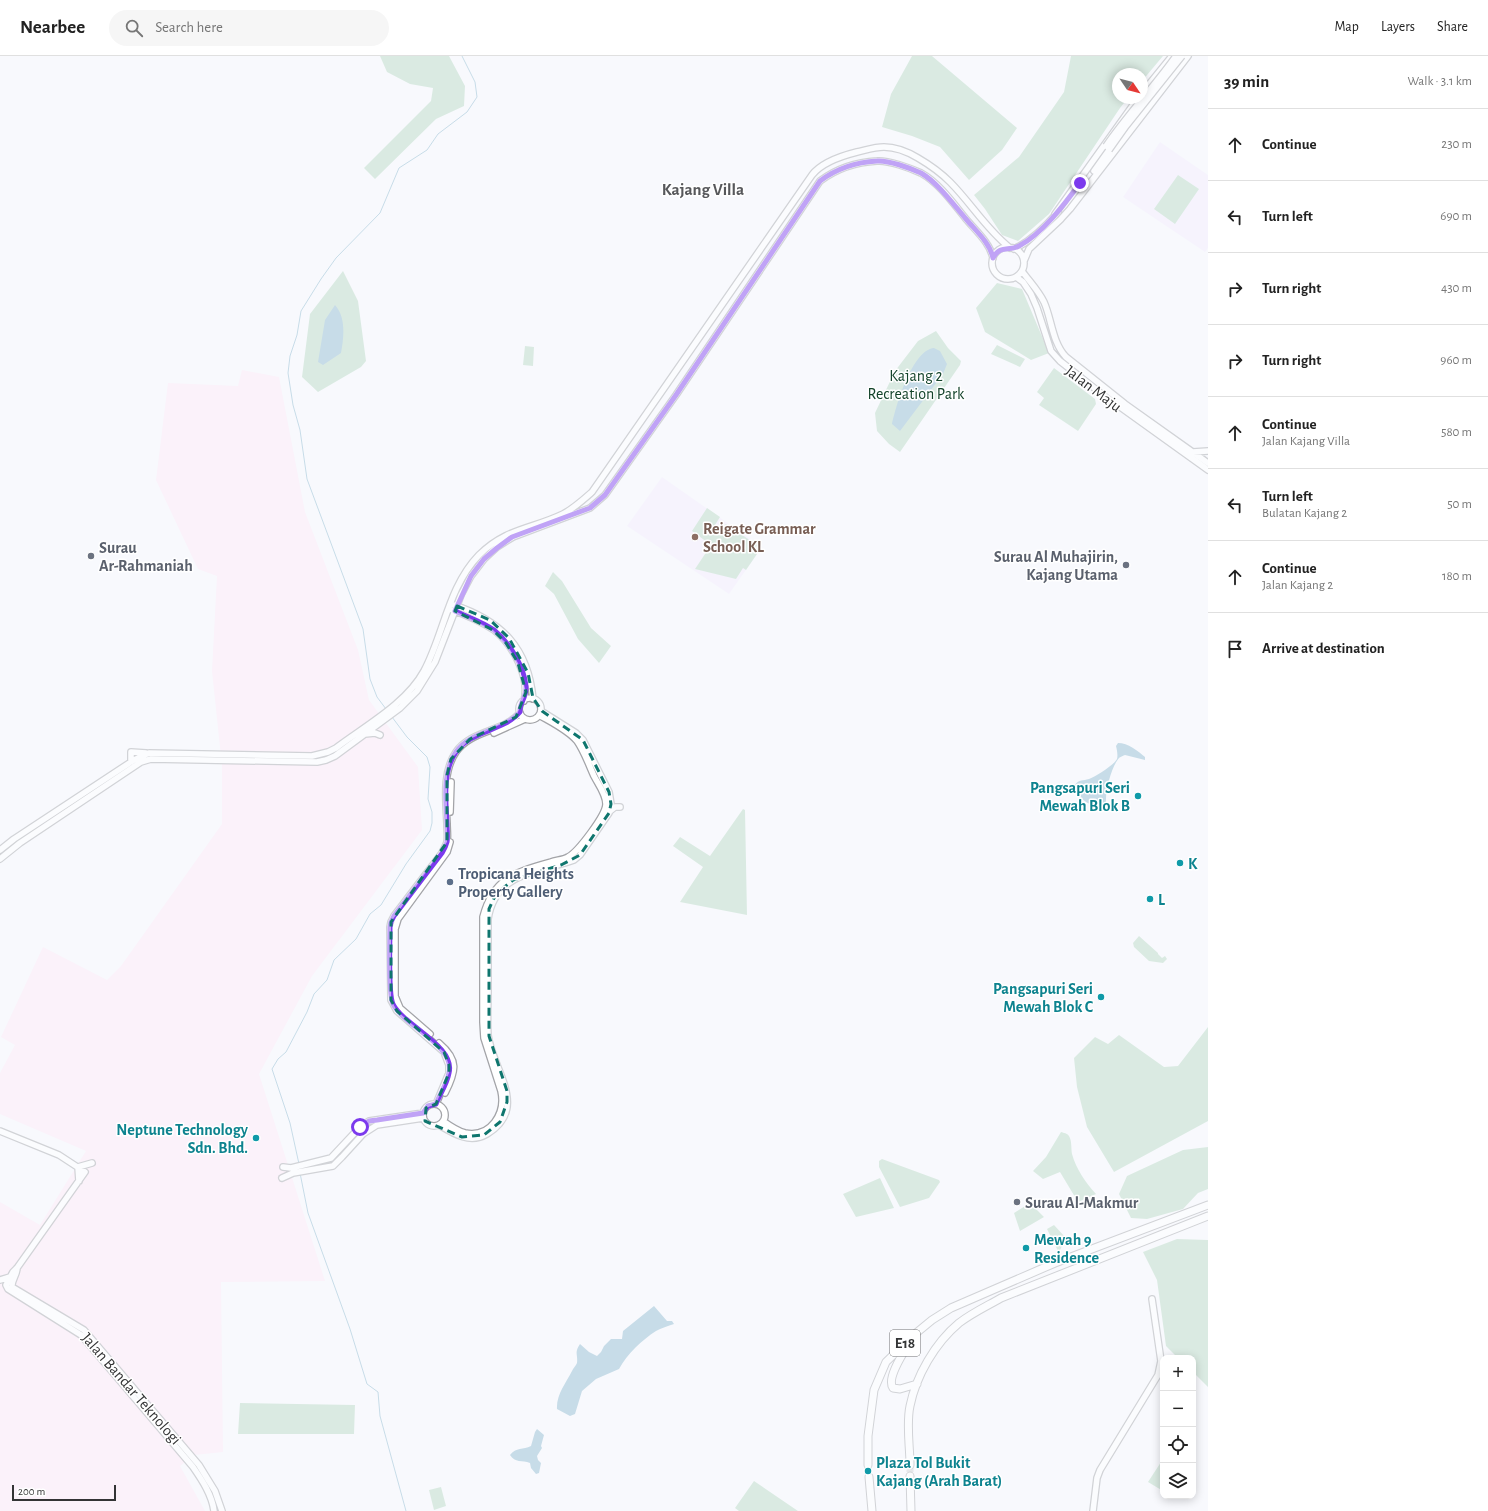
<!DOCTYPE html>
<meta charset="utf-8">
<style>
body{margin:0;font-family:"Alegreya Sans",sans-serif;background:#f6f6f6;color:#222}
.controls{position:absolute;right:12px;bottom:12px;display:grid;overflow:hidden;border-radius:8px;box-shadow:0 2px 10px #0003}
.controls button{width:36px;height:36px;display:grid;place-items:center;padding:0;border:0;border-bottom:1px solid #e0e0e0;background:#fff;color:#222;font:20px sans-serif}
.compass{position:absolute;left:1112px;top:12px;width:36px;height:36px;border-radius:50%;background:#fff;box-shadow:0 2px 10px #0003;rotate:125deg}
.scale{position:absolute;left:12px;bottom:10px;width:104px;box-sizing:border-box;padding-left:4px;border:2px solid #333435;border-top:0;font-size:11px;line-height:14px;white-space:nowrap;color:#333435;-webkit-text-stroke:3px #fff;paint-order:stroke}
.stop{position:absolute;width:12px;height:12px;margin:-9px;border:3px solid #7c3aed;border-radius:50%;background:#fff}
.stop.end{background:#7c3aed;border-color:#fff;box-shadow:0 1px 4px #0008}
.list{margin:0;padding:0;list-style:none}
h2{display:flex;justify-content:space-between;align-items:center;height:52px;margin:0;padding:0 16px;font-size:17px}
h2 small{font-size:13px;font-weight:400;color:#767676}
.list li{display:grid;grid-template-columns:26px 1fr auto;gap:12px;align-items:center;box-sizing:border-box;height:72px;padding:0 16px;border-top:1px solid #e0e0e0}
.list b{display:block;font-size:15px;white-space:nowrap}
.list p{margin:0;font-size:13px;white-space:nowrap;color:#767676}
.list em{font-size:13px;font-style:normal;color:#767676}
.icon{flex:none;width:22px;height:22px;fill:none;stroke:currentColor;stroke-width:2;stroke-linecap:round;stroke-linejoin:round}
.map{position:relative;flex:none;width:1208px;height:1455px;overflow:hidden}
header{display:flex;align-items:center;gap:24px;box-sizing:border-box;height:56px;padding:0 20px;background:#fff;border-bottom:1px solid #e0e0e0}
header strong{font-size:19px}
nav{display:flex;gap:22px;margin-inline-start:auto;font-size:14px}
.search{width:280px;height:36px;background:#f6f6f6;display:flex;align-items:center;gap:10px;box-sizing:border-box;padding:0 14px;border-radius:22px;color:#767676;font-size:15px}
main{display:flex}
aside{flex:1;background:#fff}
.map>svg:first-child{display:block}
</style>
<header>
<strong>Nearbee</strong>
<div class="search"><svg class="icon" aria-label="search" viewBox="0 0 24 24"><circle cx="10" cy="10" r="6"/><path d="M15 15l6 6"/></svg>Search here</div>
<nav><a>Map</a><a>Layers</a><a>Share</a></nav>
</header>
<main>
<div class="map">
<svg width="1208" height="1455" viewBox="0 0 1208 1455">
<rect width="100%" height="100%" fill="#f8f9fd"/>
<!-- industrial -->
<path fill="#fee8f6" d="M242,314L279,321L305,456L358,594L369,644L418,711L422,774L312,920L259,1018L325,1225L221,1226L223,1396L194,1399L180,1410L205,1455H0V1146L40,1169L86,1095L0,1058V1017L15,989L1,981L43,891L107,924L121,910L222,768V710L212,615L217,520L198,513L156,424L168,327L238,330Z"/>
<!-- education -->
<path fill="#f3ecfd" d="M1160,86L1208,119V192L1205,196L1123,141Z
M662,421L762,491L729,538L627,470Z"/>
<!-- green -->
<path fill="#b7d8c2" d="M380,0H449L465,30L464,50L436,63L375,123L364,112L431,45L433,32L410,28L387,16Z
M912,0H932L1017,72L1002,94L969,124L940,91L912,80L882,71L891,38Z
M1071,0H1163L1142,25V18H1118V42H1128L1120,52L1049,158L1018,185L1002,179L985,153L974,139L1019,101L1064,36Z
M1178,119L1199,133L1175,168L1154,153Z
M343,215L358,245L366,305L361,311L318,336L302,321L310,258Z
M997,227L1022,233L1049,297L1031,304L985,276L976,252Z
M936,275L948,292L961,305L960,309L900,396L889,388L877,375L875,357L895,315L918,285Z
M997,289L1025,303L1020,311L991,298Z
M525,290L534,291L533,310L523,309Z
M1054,312L1095,343L1096,348L1078,375L1039,349L1044,342L1037,336Z
M707,452L720,461L715,469L721,473L726,468L757,489L753,496L757,498L746,514L743,512L736,523L695,513L711,489L692,475Z
M553,516L562,525L591,572L611,590L599,607L578,583L554,538L545,530Z
M743,753L745,754L747,859L680,846L703,811L673,790L680,781L710,800Z
M1139,880L1158,897V898L1162,902L1165,900L1167,903L1163,907L1149,905L1134,891L1133,887Z
M1208,971V1065L1114,1116L1087,1071L1077,1031L1074,1002L1095,981L1108,988L1119,979L1164,1011L1178,1010Z
M1061,1076C1064,1077 1067,1077 1069,1080C1072,1085 1071,1092 1072,1098C1076,1113 1086,1127 1096,1138L1078,1146L1060,1116L1043,1123L1033,1115L1046,1101Z
M1208,1091V1133L1198,1137L1183,1153L1147,1163L1131,1162L1119,1138L1127,1120L1183,1094Z
M882,1103L939,1124L940,1126L929,1142L900,1151L879,1111V1105Z
M880,1122L894,1152L856,1161L843,1138Z
M1030,1147L1044,1161L1020,1175L1014,1157Z
M1054,1169L1066,1182L1060,1194L1058,1195L1047,1173Z
M1177,1183L1208,1184V1331L1193,1316V1302H1178L1166,1290L1157,1224L1143,1196Z
M240,1347L355,1349L354,1378H238Z
M1163,1403V1435L1148,1426Z
M754,1425L798,1455H739L735,1452Z
M441,1431L446,1450L434,1454L429,1434Z"/>
<!-- water -->
<path fill="#8db8ce" d="M335,249C346,261 344,281 341,297L323,309L318,306L325,264Z
M934,292L940,295L947,308L943,318L900,375L892,368C896,350 912,294 934,292Z
M1118,687C1128,687 1138,695 1145,701V704L1125,699C1124,699 1119,702 1119,702C1111,711 1103,741 1107,752C1098,753 1084,747 1079,739C1078,735 1077,732 1075,729C1079,723 1083,725 1089,723C1095,721 1114,709 1117,703C1118,699 1117,694 1116,690Z
M654,1250L667,1265H672L674,1268C668,1270 661,1272 656,1275C642,1284 627,1298 619,1313L596,1323L582,1335L575,1358L570,1360L557,1353C556,1339 566,1327 572,1315C573,1312 576,1310 577,1307C578,1298 574,1297 580,1288L589,1296L597,1300L601,1296L604,1290L611,1283H622L623,1275Z
M537,1373L544,1379L541,1390L542,1392L537,1400L538,1404L541,1407L539,1417L536,1418L531,1412L530,1407C522,1404 515,1407 510,1399C516,1391 523,1394 531,1390L535,1376Z"/>
<g fill="none" stroke-linecap="round" stroke-linejoin="round">
<!-- stream -->
<path stroke="#8db8ce" stroke-width="1" d="M386,653L377,641L370,623L363,573L307,423L300,374L293,349L288,317L290,300L297,279L301,255L321,223L336,202L380,157L399,112L427,94L438,78L467,56L477,41L475,26L462,0
M299,1108L290,1067L272,1013L278,1003L286,996L307,956L314,938L327,924L334,904L356,883L370,858L381,849L406,808L430,775L432,767V756L428,743L430,711L427,701L407,681L392,661
M300,1117L308,1157L350,1273L367,1328L378,1336L380,1360L406,1455"/>
<!-- highway-tunnel -->
<path stroke="#d1d2d5" stroke-width="7" stroke-dasharray="7 3.5" stroke-linecap="butt" d="M868,1409L869,1421
M910,1409V1420"/>
<!-- secondary casing -->
<g stroke="#a3a4a8" stroke-width="8">
<path id="secondary" d="M1142,37L1172,0
M1094,115L1109,94
M1055,158L1138,42
M1059,165L1070,153L1188,0
M992 207a16 16 0 1 1 32 0a16 16 0 1 1-32 0Z
M1014,193C1031,185 1046,170 1058,156
M1024,205L1029,193L1061,163
M1022,215C1029,225 1038,234 1044,246C1052,264 1052,286 1066,301L1125,348L1208,407
M1016,221L1023,226L1031,238L1037,252L1051,295L1060,305L1098,335L1208,414
M1193,396L1208,395
M454,549C502,565 528,592 533,643
M452,554C466,559 482,566 494,574C514,590 530,621 524,645
M519 653a11 11 0 1 1 22 0a11 11 0 1 1-22 0Z
M494,677L525,663
M365,678L375,677L380,679
M131,706V696L146,697
M610,755L615,751H620
M450,756L451,726
M0,794L14,783L134,704L149,697L312,700L328,696L336,692C365,670 406,648 424,615C444,578 448,531 479,499C506,472 532,473 563,458C573,453 583,444 592,436L812,119C822,106 841,100 857,96C866,94 875,91 884,91C897,91 908,96 918,102C930,109 941,117 950,126C971,147 986,173 1010,192
M0,803L20,787L141,706L151,703L317,706L326,704L335,700L400,652L417,635L435,606L461,539L471,520L484,503L497,491L513,481L590,452L605,439L676,339L820,125C836,113 857,106 877,105C888,104 910,112 921,117C939,127 953,147 966,163C976,175 990,187 993,202
M430,978L400,952L395,940V873L398,863L447,796L450,786
M439,987C459,1004 456,1015 445,1037
M436,1048L449,1017V1009L444,996L397,955L391,944L390,871L391,866L394,860L442,797C443,794 446,790 447,786C448,781 447,774 447,768C446,745 442,716 456,696C471,674 503,676 520,657
M423 1059a11 11 0 1 1 22 0a11 11 0 1 1-22 0Z
M443,1065C450,1070 457,1075 465,1077C491,1082 506,1057 501,1035L484,982L483,966V861C493,822 515,816 551,806C556,804 563,804 568,801C578,796 606,759 606,748C606,738 598,728 594,720C589,709 584,695 577,685C568,674 551,666 539,659
M439,1069C454,1078 470,1088 487,1078C530,1052 492,1013 488,979C487,964 488,948 488,933C488,910 488,886 488,863C495,816 538,817 574,804L580,799L609,757L611,748L609,736L583,684L576,677L541,655
M0,1075L59,1099L85,1116L17,1212L13,1216L6,1229L8,1233L81,1279L193,1411C202,1424 212,1439 214,1455
M283,1111L291,1112L331,1102L360,1071L369,1065L423,1057
M282,1122L293,1117L333,1110L342,1101L363,1078L377,1069L423,1062
M79,1125L78,1111L92,1107
M17,1212C17,1219 11,1225 12,1231L84,1274L199,1409L215,1435L222,1455
M0,1224L10,1221
M1093,1455L1097,1422L1100,1414L1158,1319L1161,1305L1152,1243"/>
</g>
<!-- highway casing -->
<g stroke="#a3a4a8" stroke-width="9">
<path id="highway" d="M910,1286C904,1296 886,1322 893,1332L900,1333L917,1328
M868,1409V1380L874,1334L886,1306L915,1278L932,1264L951,1252L1055,1207L1208,1149
M910,1409C910,1391 906,1368 910,1350C916,1320 935,1287 959,1267C972,1257 987,1250 1001,1242L1208,1160
M910,1420L911,1455
M869,1421L872,1455"/>
</g>
<!-- secondary -->
<use href="#secondary" stroke="#fff" stroke-width="5.5"/>
<!-- highway -->
<use href="#highway" stroke="#fff" stroke-width="7"/>
<!-- secondary-bridge casing -->
<g stroke="#a3a4a8" stroke-width="8" stroke-linecap="butt">
<path id="secondary-bridge" d="M1106,90C1127,59 1154,31 1176,0
M1109,94L1126,70L1182,0"/>
</g>
<!-- secondary-bridge -->
<use href="#secondary-bridge" stroke="#fff" stroke-width="5.5"/>
</g>
<g fill="none" stroke-linecap="round" stroke-linejoin="round">
<!-- route -->
<path stroke="#7c3aed" stroke-width="5" d="M360,1071L369,1065L377,1064L423,1057L428,1050L436,1048C440,1038 447,1028 449,1017C456,990 404,970 393,948C388,938 390,886 390,871L391,866L394,860L442,797C444,794 446,790 447,786C448,781 447,773 447,768C446,745 442,716 456,696C471,674 503,676 520,656C519,647 527,642 526,630C524,610 509,586 494,574C483,566 468,561 455,555L471,520L484,503L497,492L512,481L590,452L605,439L676,339L820,125C836,113 857,106 877,105C888,104 910,112 921,117C938,127 953,148 966,163C976,175 990,187 993,202C1001,188 1008,196 1019,190C1043,177 1064,149 1080,127"/>
</g>
<!-- marked area -->
<path d="M0 0H1208V1455H0ZM457,550L490,564L509,582L528,617L533,642L542,655L583,684L609,736L611,748L609,757L580,799L561,809L513,824L496,838L489,853V980L507,1035V1046L500,1066L484,1079L462,1081L425,1065L426,1052L436,1048L449,1017V1009L444,996L397,955L391,944V866L447,786V719L451,703L470,683L516,661L526,636L518,607L506,587L493,574L455,555Z" fill="#f8f9fd" fill-opacity=".55" fill-rule="evenodd"/>
<path fill="none" stroke="#0f766e" stroke-width="3" stroke-dasharray="8 5" stroke-linejoin="round" d="M457,550L490,564L509,582L528,617L533,642L542,655L583,684L609,736L611,748L609,757L580,799L561,809L513,824L496,838L489,853V980L507,1035V1046L500,1066L484,1079L462,1081L425,1065L426,1052L436,1048L449,1017V1009L444,996L397,955L391,944V866L447,786V719L451,703L470,683L516,661L526,636L518,607L506,587L493,574L455,555Z"/>
<!-- markers -->
<circle fill="#8d6e63" stroke="#fff" stroke-width="1.5" cx="695" cy="481" r="4"/>
<g fill="#6b7280" stroke="#fff" stroke-width="1.5">
<circle cx="91" cy="500" r="4"/>
<circle cx="1126" cy="509" r="4"/>
<circle cx="1017" cy="1146" r="4"/>
</g>
<g fill="#0f9aa8" stroke="#fff" stroke-width="1.5">
<circle cx="1138" cy="740" r="4"/>
<circle cx="1180" cy="807" r="4"/>
<circle cx="1150" cy="843" r="4"/>
<circle cx="1101" cy="941" r="4"/>
<circle cx="256" cy="1082" r="4"/>
<circle cx="1026" cy="1192" r="4"/>
<circle cx="868" cy="1415" r="4"/>
</g>
<circle fill="#5c6f8a" stroke="#fff" stroke-width="1.5" cx="450" cy="826" r="4"/>
<g text-anchor="middle" stroke-width="3" stroke-linejoin="round" paint-order="stroke">
<!-- shield labels -->
<rect fill="#fff" stroke="#707172" stroke-width="1" x="890" y="1274" width="30" height="26" rx="3"/>
<g font-size="15" font-weight="bold" fill="#333435">
<text x="905" y="1292">E18</text>
</g>
<!-- park labels -->
<g font-size="16" fill="#13432a" stroke="#fff">
<text x="916" y="325">Kajang 2<tspan x="916" dy="18">Recreation Park</tspan></text>
</g>
<!-- street labels -->
<g font-size="16" fill="#333435" stroke="#fff">
<text transform="translate(1094 332) rotate(37)" y="6">Jalan Maju</text>
<text transform="translate(132 1332) rotate(49)" y="6">Jalan Bandar Teknologi</text>
</g>
<!-- education labels -->
<g font-size="16" font-weight="bold" fill="#785e54" stroke="#fff" text-anchor="start">
<text x="703" y="478">Reigate Grammar<tspan x="703" dy="18">School KL</tspan></text>
</g>
<!-- worship labels -->
<g font-size="16" font-weight="bold" fill="#5b616d" stroke="#fff" text-anchor="start">
<text x="99" y="497">Surau<tspan x="99" dy="18">Ar-Rahmaniah</tspan></text>
<text x="1118" y="506" text-anchor="end">Surau Al Muhajirin,<tspan x="1118" dy="18">Kajang Utama</tspan></text>
<text x="1025" y="1152">Surau Al-Makmur</text>
</g>
<!-- culture labels -->
<g font-size="16" font-weight="bold" fill="#0d838f" stroke="#fff" text-anchor="start">
<text x="1130" y="737" text-anchor="end">Pangsapuri Seri<tspan x="1130" dy="18">Mewah Blok B</tspan></text>
<text x="1188" y="813">K</text>
<text x="1158" y="849">L</text>
<text x="1093" y="938" text-anchor="end">Pangsapuri Seri<tspan x="1093" dy="18">Mewah Blok C</tspan></text>
<text x="248" y="1079" text-anchor="end">Neptune Technology<tspan x="248" dy="18">Sdn. Bhd.</tspan></text>
<text x="1034" y="1189">Mewah 9<tspan x="1034" dy="18">Residence</tspan></text>
<text x="876" y="1412">Plaza Tol Bukit<tspan x="876" dy="18">Kajang (Arah Barat)</tspan></text>
</g>
<!-- service labels -->
<g font-size="16" font-weight="bold" fill="#4e5e75" stroke="#fff" text-anchor="start">
<text x="458" y="823">Tropicana Heights<tspan x="458" dy="18">Property Gallery</tspan></text>
</g>
<!-- neighbourhood labels -->
<g font-size="17" font-weight="bold" fill="#57585b" stroke="#fff">
<text x="703" y="139">Kajang Villa</text>
</g>
</g>
</svg>
<div class="controls">
<button>+</button>
<button>−</button>
<button><svg class="icon" aria-label="locate" viewBox="0 0 24 24"><circle cx="12" cy="12" r="6"/><path d="M12 2v4M12 18v4M2 12h4M18 12h4"/></svg></button>
<button><svg class="icon" aria-label="layers" viewBox="0 0 24 24"><path d="M12 4l9 5-9 5-9-5zM3 14l9 5 9-5"/></svg></button>
</div>
<svg class="compass" viewBox="-18 -18 36 36"><path d="M0-13l5 13h-10z" fill="#e53935"/><path d="M0 13l5-13h-10z" fill="#767676"/></svg>
<div class="scale">200 m</div>
<div class="stop" style="left:360px;top:1071px"></div>
<div class="stop end" style="left:1080px;top:127px"></div>
</div>
<aside>
<h2>39 min<small>Walk · 3.1 km</small></h2>
<ul class="list">
<li><svg class="icon" aria-label="ahead" viewBox="0 0 24 24"><path d="M12 20V5M6 11l6-6 6 6"/></svg><div><b>Continue</b></div><em>230 m</em></li>
<li><svg class="icon" aria-label="left" viewBox="0 0 24 24"><path d="M17 20v-9H6M10 6l-5 5 5 5"/></svg><div><b>Turn left</b></div><em>690 m</em></li>
<li><svg class="icon" aria-label="right" viewBox="0 0 24 24"><path d="M7 20v-9h11M14 6l5 5-5 5"/></svg><div><b>Turn right</b></div><em>430 m</em></li>
<li><svg class="icon" aria-label="right" viewBox="0 0 24 24"><path d="M7 20v-9h11M14 6l5 5-5 5"/></svg><div><b>Turn right</b></div><em>960 m</em></li>
<li><svg class="icon" aria-label="ahead" viewBox="0 0 24 24"><path d="M12 20V5M6 11l6-6 6 6"/></svg><div><b>Continue</b><p>Jalan Kajang Villa</p></div><em>580 m</em></li>
<li><svg class="icon" aria-label="left" viewBox="0 0 24 24"><path d="M17 20v-9H6M10 6l-5 5 5 5"/></svg><div><b>Turn left</b><p>Bulatan Kajang 2</p></div><em>50 m</em></li>
<li><svg class="icon" aria-label="ahead" viewBox="0 0 24 24"><path d="M12 20V5M6 11l6-6 6 6"/></svg><div><b>Continue</b><p>Jalan Kajang 2</p></div><em>180 m</em></li>
<li><svg class="icon" aria-label="arrive" viewBox="0 0 24 24"><path d="M6 21V4h12l-3 4 3 4H6"/></svg><div><b>Arrive at destination</b></div></li>
</ul>
</aside>
</main>
